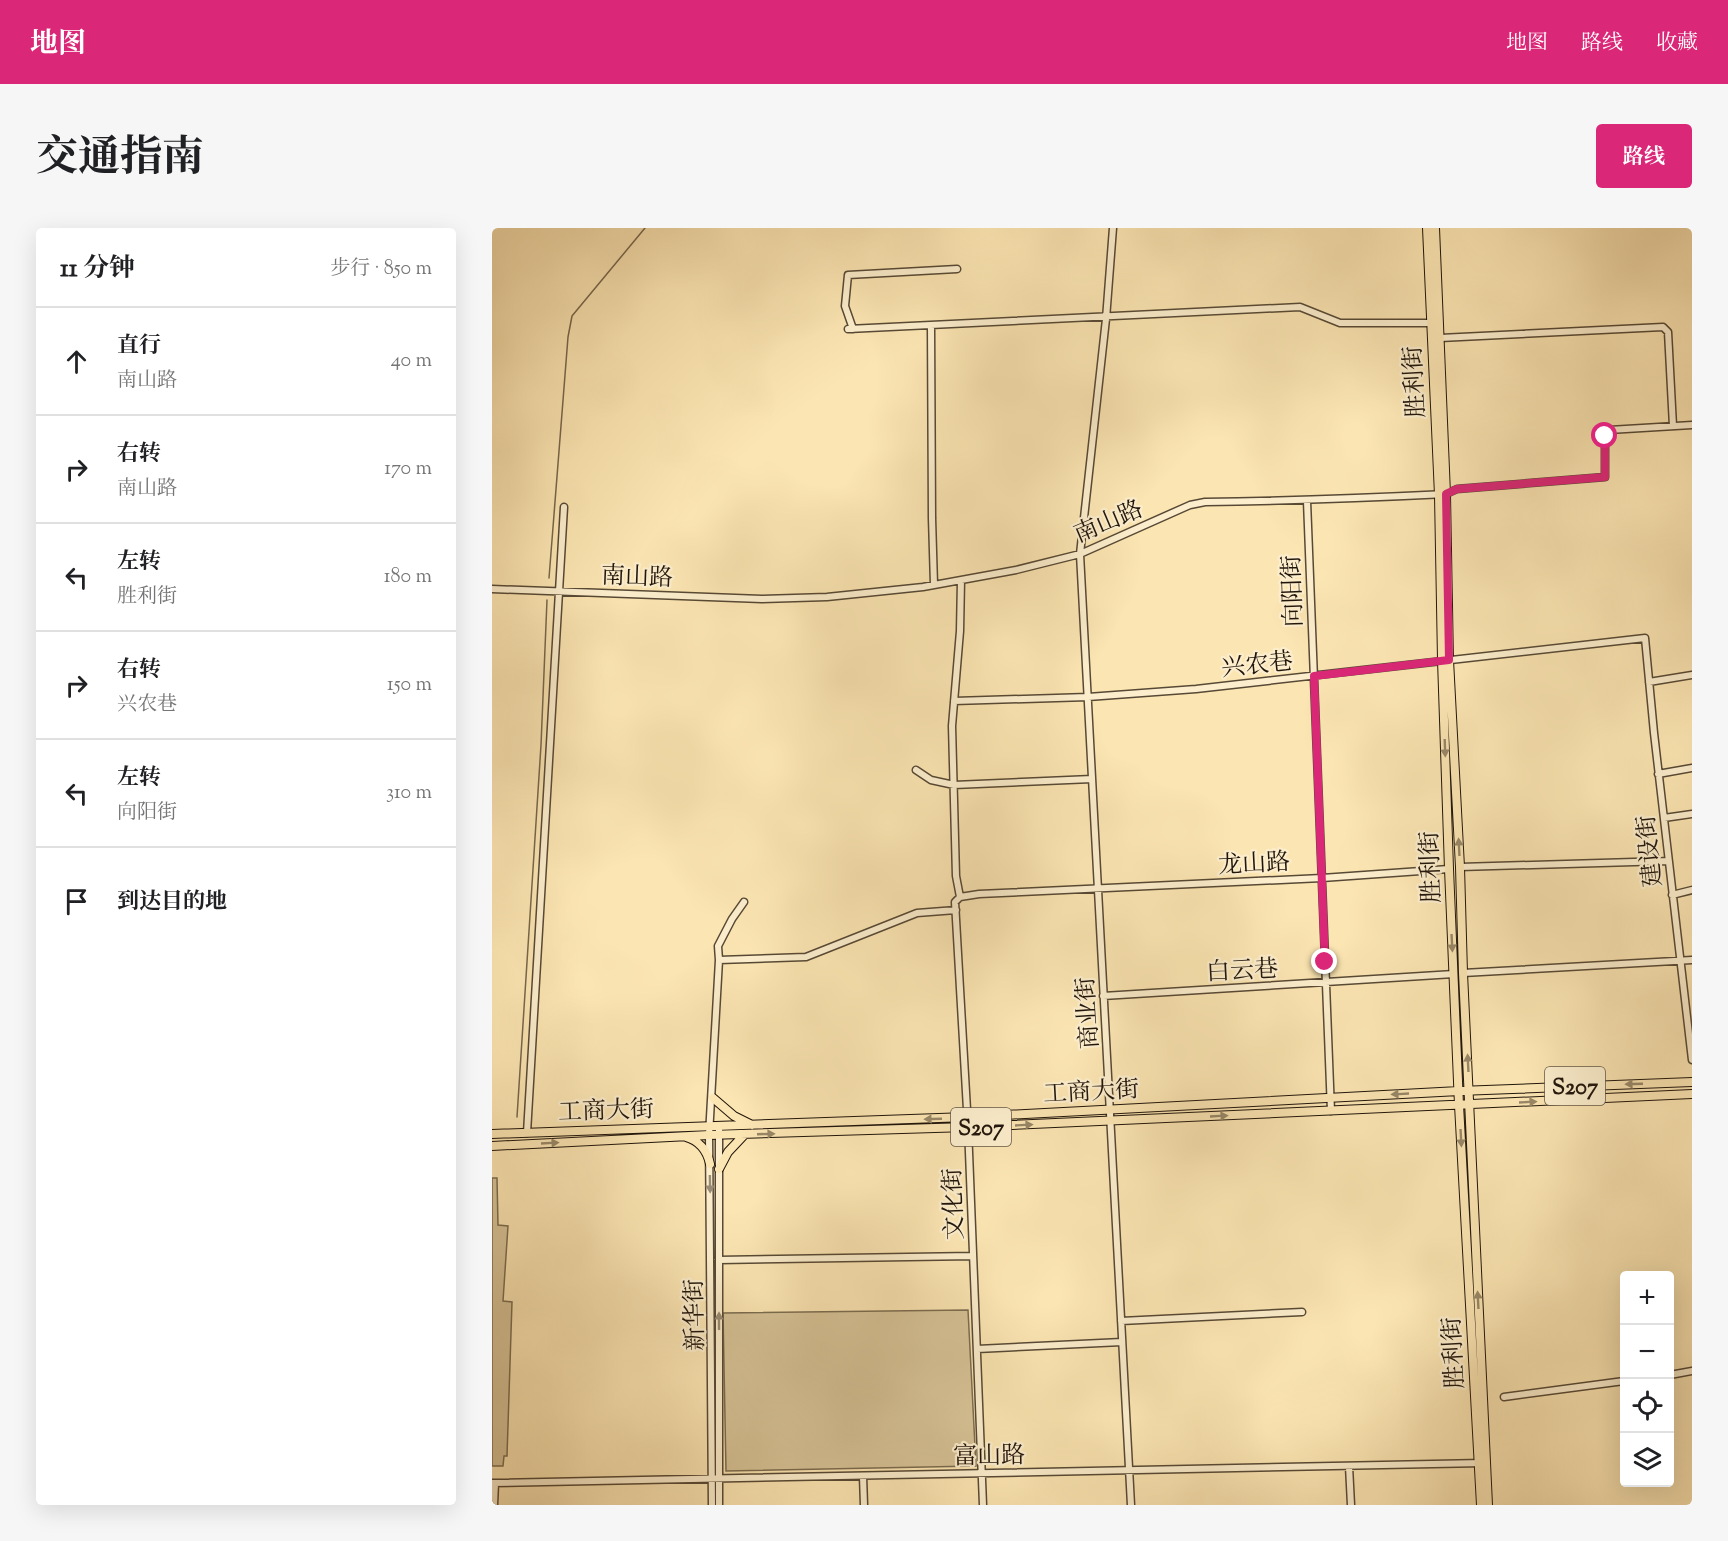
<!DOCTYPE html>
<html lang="zh">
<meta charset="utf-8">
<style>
body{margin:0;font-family:"Sorts Mill Goudy","Noto Serif SC",serif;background:#f6f6f6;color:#202124}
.controls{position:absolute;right:18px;bottom:18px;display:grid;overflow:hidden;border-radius:6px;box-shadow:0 6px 24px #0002}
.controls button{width:54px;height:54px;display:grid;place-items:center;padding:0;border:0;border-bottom:2px solid #e0e0e0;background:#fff;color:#202124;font:30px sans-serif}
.stop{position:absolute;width:18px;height:18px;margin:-14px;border:4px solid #db2777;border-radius:50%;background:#fff}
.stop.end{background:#db2777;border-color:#fff;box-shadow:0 2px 6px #0008}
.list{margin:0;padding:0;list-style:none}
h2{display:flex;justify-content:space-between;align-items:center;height:78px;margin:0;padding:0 24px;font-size:26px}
h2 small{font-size:20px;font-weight:400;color:#757577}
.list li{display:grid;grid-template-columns:39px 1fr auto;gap:18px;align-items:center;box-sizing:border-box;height:108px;padding:0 24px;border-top:2px solid #e0e0e0}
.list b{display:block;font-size:22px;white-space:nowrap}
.list p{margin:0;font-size:20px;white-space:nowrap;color:#757577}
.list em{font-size:20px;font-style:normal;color:#757577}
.icon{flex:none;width:33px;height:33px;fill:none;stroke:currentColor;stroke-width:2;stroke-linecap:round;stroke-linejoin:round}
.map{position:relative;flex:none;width:1200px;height:1277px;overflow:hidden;border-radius:6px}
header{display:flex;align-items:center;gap:36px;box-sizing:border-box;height:84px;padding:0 30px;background:#db2777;color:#fff}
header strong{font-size:28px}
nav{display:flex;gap:33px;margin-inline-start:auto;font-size:21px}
.intro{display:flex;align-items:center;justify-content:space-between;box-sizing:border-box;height:144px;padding:0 36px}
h1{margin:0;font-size:42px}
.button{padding:15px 27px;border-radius:6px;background:#db2777;color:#fff;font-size:21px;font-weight:700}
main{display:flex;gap:36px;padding:0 36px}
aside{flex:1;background:#fff;border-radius:6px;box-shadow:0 6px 24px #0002}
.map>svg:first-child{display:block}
</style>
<header>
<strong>地图</strong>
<nav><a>地图</a><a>路线</a><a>收藏</a></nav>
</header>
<div class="intro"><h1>交通指南</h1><a class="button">路线</a></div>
<main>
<aside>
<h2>11 分钟<small>步行 · 850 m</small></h2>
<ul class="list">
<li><svg class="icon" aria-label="ahead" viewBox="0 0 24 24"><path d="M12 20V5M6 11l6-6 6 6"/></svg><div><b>直行</b><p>南山路</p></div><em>40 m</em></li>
<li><svg class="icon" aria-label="right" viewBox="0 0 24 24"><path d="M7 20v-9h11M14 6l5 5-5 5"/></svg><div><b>右转</b><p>南山路</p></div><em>170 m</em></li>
<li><svg class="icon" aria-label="left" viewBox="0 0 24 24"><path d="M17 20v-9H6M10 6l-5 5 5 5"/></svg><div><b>左转</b><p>胜利街</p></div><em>180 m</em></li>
<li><svg class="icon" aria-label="right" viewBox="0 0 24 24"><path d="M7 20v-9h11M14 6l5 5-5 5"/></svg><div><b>右转</b><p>兴农巷</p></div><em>150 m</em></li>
<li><svg class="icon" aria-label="left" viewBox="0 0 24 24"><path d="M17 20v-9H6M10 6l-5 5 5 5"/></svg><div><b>左转</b><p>向阳街</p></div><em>310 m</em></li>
<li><svg class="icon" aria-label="arrive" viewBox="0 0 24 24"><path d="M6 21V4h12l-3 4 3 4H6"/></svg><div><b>到达目的地</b></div></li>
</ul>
</aside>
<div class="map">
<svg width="1200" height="1277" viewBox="0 0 1200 1277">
<rect width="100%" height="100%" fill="#fbe5b2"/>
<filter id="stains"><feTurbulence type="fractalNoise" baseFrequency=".00333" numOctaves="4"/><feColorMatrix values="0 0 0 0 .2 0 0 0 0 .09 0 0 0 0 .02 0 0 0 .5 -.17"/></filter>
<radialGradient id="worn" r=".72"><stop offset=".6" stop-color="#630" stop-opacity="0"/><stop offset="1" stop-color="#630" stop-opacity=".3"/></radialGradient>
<!-- green -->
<path fill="#d6c296" stroke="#7b6c50" stroke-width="1.5" d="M0,950H5L6,997L16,998L11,1073L20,1074L15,1228H12L11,1238H0Z
M476,1082L484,1238L234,1243L231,1085Z"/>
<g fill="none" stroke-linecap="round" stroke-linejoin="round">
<!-- stream -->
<path stroke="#77674d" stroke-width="1.5" d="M57,350L76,109L80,88L153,0
M25,889L49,517L55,372"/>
<!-- minor casing -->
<g stroke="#574935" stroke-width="9">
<path id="minor" d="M621,0L614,91L588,326L639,1277
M439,97L440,290L442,357
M356,101L808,79L848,95H939
M361,101L353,78L356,47L465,41
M948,110L1171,99L1176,104L1181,198
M815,273L839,883
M0,361L270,371L335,369L431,359L524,342L588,326L698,277L713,274C794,273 874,270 954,266L965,261L1113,249V208L1117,202L1200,197
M1157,454L1200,447
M462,473L596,469L704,461L1153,410L1162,505L1200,832
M424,542L439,552L462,557L600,551
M1166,546L1200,540
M1172,590L1200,586
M968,639L1176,633
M1180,667L1200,662
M468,669L464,648L460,498L468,403L469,352
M227,732L314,729L425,685L464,682
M971,745L1200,732
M611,768L962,746
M35,905L72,279
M227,1032L481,1028
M629,1093L810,1084
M485,1121L630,1114
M1178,1147L1200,1143
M1012,1169L1132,1153
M857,1238L859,1277
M371,1248L372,1277
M0,1255L991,1235
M2,1277L3,1255
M220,1277L217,907L227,732L226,718L240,691L252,674
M227,1277V898
M491,1277L476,899L463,674L468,669L487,666L830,650L957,641"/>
</g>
<!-- major casing -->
<g stroke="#20150b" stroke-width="10">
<path id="major" d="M935,0L947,267L950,432L957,641L967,877L989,1277
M943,0L954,266L957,432L968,639L971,745L996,1277
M221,870L242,888L260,897
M0,906L475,889L967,863L1200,854
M194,909C208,913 215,922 218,936
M0,918L217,907L476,899L1200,866
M227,941L236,924L252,907"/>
</g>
<!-- minor -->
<use href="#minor" stroke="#fceecd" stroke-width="6"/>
<!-- major -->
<use href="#major" stroke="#fbe5b2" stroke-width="8"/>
</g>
<!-- one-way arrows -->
<defs><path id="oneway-solid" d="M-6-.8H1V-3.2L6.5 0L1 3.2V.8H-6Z" transform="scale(1.5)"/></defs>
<g fill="#988767">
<use href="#oneway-solid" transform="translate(953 520) rotate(88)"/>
<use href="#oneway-solid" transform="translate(967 619) rotate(-93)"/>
<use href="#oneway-solid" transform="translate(960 715) rotate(87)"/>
<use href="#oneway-solid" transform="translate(976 835) rotate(-93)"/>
<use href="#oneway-solid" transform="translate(1142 856) rotate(178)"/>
<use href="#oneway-solid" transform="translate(908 866) rotate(177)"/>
<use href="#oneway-solid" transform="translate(1036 874) rotate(-3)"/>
<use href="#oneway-solid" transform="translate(727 888) rotate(-3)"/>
<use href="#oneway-solid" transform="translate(441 891) rotate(178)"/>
<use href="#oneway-solid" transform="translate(532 897) rotate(-3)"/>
<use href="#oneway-solid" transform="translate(274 906) rotate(-2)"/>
<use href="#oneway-solid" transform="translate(969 910) rotate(87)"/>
<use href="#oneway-solid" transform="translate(58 915) rotate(-3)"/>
<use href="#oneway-solid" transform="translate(986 1072) rotate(-93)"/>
</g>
<g fill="#998c76">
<use href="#oneway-solid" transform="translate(218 956) rotate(89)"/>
<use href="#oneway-solid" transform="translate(227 1093) rotate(-90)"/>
</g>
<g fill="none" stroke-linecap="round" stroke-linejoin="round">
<!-- route -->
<path stroke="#db2777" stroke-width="8" d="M833,734L822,448L957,432L954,266L965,261L1113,249V208"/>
</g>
<g text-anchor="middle" stroke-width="4.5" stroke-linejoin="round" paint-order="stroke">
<!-- shield labels -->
<g fill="#fceecd" stroke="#625645" stroke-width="1.5">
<rect x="1053" y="839" width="60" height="38" rx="4.5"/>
<rect x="459" y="880" width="60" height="38" rx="4.5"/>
</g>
<g font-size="22" font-weight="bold" fill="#20150b">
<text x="1083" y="866">S207</text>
<text x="489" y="907">S207</text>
</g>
<!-- street labels -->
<g font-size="24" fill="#20150b" stroke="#fceecd">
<text transform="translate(922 154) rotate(-93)" y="8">胜利街</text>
<text transform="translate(616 293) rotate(-23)" y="8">南山路</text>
<text transform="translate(145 348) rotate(2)" y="8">南山路</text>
<text transform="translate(800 363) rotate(-92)" y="8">向阳街</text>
<text transform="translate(765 436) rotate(-6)" y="8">兴农巷</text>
<text transform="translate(1157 623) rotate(-96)" y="8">建设街</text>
<text transform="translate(762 635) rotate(-3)" y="8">龙山路</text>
<text transform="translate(938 639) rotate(-92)" y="8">胜利街</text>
<text transform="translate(750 742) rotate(-3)" y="8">白云巷</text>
<text transform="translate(595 785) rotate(-94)" y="8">商业街</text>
<text transform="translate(599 863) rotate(-3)" y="8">工商大街</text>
<text transform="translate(114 882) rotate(-2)" y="8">工商大街</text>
<text transform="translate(461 976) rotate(-92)" y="8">文化街</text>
<text transform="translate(202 1087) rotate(-91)" y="8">新华街</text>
<text transform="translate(961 1125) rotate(-93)" y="8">胜利街</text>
<text transform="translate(497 1227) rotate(-1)" y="8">富山路</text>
</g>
</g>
<rect width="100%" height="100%" filter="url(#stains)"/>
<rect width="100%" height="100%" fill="url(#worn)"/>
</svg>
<div class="controls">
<button>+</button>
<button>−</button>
<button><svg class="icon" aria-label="locate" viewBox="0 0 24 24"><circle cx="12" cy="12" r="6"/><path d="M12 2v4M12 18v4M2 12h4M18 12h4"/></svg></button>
<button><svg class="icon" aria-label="layers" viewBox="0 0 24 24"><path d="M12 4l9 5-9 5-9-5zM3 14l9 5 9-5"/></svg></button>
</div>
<div class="stop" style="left:1113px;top:208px"></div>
<div class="stop end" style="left:833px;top:734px"></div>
</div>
</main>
